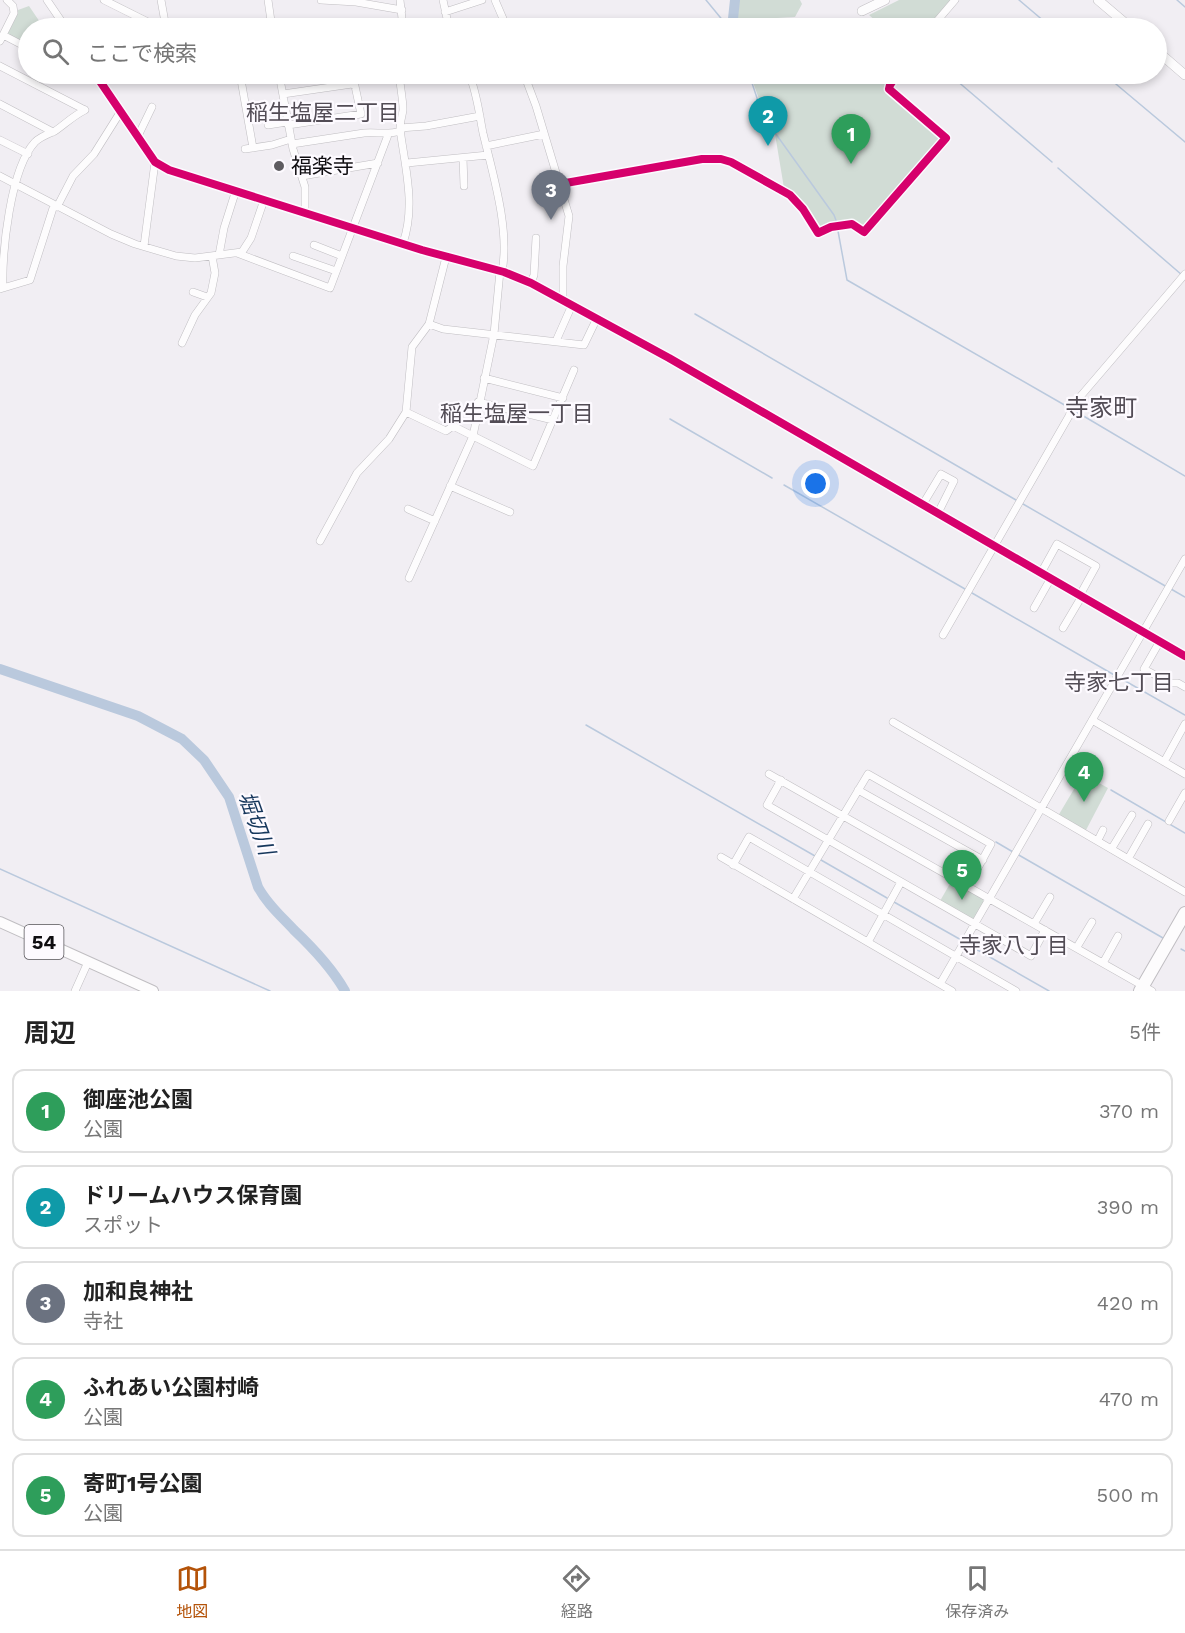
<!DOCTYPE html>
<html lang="ja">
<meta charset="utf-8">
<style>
body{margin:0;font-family:"Work Sans","Noto Sans JP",sans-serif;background:#f6f6f6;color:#222}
.you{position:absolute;left:816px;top:484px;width:21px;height:21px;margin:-15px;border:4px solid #fff;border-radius:50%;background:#1a73e8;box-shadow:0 0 0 9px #1a73e833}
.badge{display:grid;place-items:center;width:39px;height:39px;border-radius:50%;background:#b45309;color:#fff;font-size:20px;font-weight:700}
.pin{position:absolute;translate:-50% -50px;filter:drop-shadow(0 2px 3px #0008)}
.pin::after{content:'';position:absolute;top:32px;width:21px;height:18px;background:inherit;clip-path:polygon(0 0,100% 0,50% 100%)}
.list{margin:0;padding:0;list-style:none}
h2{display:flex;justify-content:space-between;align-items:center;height:78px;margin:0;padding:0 24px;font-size:26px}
h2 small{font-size:20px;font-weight:400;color:#767676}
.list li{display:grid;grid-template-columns:39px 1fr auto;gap:18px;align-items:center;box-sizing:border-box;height:84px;margin:0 12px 12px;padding:0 12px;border:2px solid #e0e0e0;border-radius:12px}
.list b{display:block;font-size:22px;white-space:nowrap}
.list p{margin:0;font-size:20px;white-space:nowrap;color:#767676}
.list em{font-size:20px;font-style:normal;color:#767676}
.icon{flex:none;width:33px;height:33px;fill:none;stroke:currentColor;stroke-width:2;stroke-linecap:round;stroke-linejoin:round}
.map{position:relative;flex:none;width:1185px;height:991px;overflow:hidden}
.search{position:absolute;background:#fff;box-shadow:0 3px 9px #0003;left:18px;right:18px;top:18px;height:66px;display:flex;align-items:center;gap:15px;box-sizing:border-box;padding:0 21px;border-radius:33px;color:#767676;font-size:22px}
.sheet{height:558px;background:#fff}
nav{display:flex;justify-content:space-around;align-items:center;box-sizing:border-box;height:84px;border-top:2px solid #e0e0e0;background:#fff;font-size:16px;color:#767676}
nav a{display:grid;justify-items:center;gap:3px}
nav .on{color:#b45309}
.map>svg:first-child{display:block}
</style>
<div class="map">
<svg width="1185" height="991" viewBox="0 0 1185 991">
<rect width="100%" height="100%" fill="#f1eef3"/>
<!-- green -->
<path fill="#d1dcd5" d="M736,0H800L802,4L795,17L777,18L779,22L797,18L805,28H735Z
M899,0H952L928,28H884L869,15Z
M29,6L44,28H28V46L9,35L7,32L18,10Z
M750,74H894L887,84V89L941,136V141L865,229C849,217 838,224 820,229L798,198L784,188L774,128L764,113Z
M1083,774L1108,788L1085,832L1058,816Z
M952,880L983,898L984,903L975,918L971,919L940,901Z"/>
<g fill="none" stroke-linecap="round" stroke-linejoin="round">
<!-- stream -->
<path stroke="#bac9dd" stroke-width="1.5" d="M706,0L729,28
M1019,0L1052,28
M1177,0L1185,7
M749,74L763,116L834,215L837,223
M949,74L1052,162
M1104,74L1185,142
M1058,168L1182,275
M838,231L847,280L1068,407
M695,314L1016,500
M1075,411L1185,476
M670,419L772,478
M784,485L965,589
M1023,504L1167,587
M1171,589L1185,597
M972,593L1116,676
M1120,678L1185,715
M586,725L815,856
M1111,790L1185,833
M996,842L1013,852
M1017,854L1163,938
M821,860L887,898
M0,869L270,991
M894,902L963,941
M967,944L1049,991
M1181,949L1185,951"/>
<!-- river -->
<path stroke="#bac9dd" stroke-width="10" d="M732,28L735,0
M0,669L138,716L182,739L204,760L229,797L258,887C267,904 281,916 294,930C313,948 332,968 345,991"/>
<!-- street casing -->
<g stroke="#c0bec2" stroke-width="8">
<path id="street" d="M47,0L66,28
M104,0L160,28
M161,0L166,28
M268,0L272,28
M321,0L356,2L402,10
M400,0L403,28
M443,0L449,28
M495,0L507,28
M445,12L482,0
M303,24L304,28
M931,28L955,0
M3,35L28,48
M0,41L14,13L13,6L7,0
M0,66L85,110
M95,74L155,162L169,170L422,250L504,272L531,283L669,358L1185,656
M240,74L253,148
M279,74L293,149L305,187V213
M283,74H289
M399,74C400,85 403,99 403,110C402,117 400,122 400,129C405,167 416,206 403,243
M469,74C477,93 479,113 483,133C493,175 510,229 502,272
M524,74L536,106L569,216L563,266V300
M283,94L352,84L355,86L361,114L288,125
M0,104L53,132
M268,125L287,122
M400,128L426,126L480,116
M138,136L152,107
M0,140L28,154
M292,144L364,133C378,132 388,135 401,131
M486,146L544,134
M245,149L272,145L291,139
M463,158L464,186
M407,163L488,155
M0,176L111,234L135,244L176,256L195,258L242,252L251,238L264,200
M302,176L378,163
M560,184L702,159H721L731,162L790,195L803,209L818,233L831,227L852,224L864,232L946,138L889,89L890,85L897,74
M57,207L73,176L94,154L121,111
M314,245L342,256
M144,246L155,162
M237,253L330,288L388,135
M219,255L224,228L236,190
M293,256L336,271
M531,283L534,275L536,238
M3,288C2,252 10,169 35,142C40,137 48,134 55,131C65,124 73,116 85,110
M0,289L30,280L54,205
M193,292L207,297
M429,324L443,329L584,345L597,318
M556,341L572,305
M182,343L195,315L211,293L215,273L212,256
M484,378L563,398
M478,402L553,420
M406,412L446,431L453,426L533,466L574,370
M450,486L510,512
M923,504L941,474L954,481L938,513
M408,509L435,521
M320,541L357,473L389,439L406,412L412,347L429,324L446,257
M1041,573L1057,544L1096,566L1080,595
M409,578L473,436L494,334L500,271
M1034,608L1051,578
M1063,628L1082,596
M943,635L1069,416L1073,405L1185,274
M1160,641L1144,669L1170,683H1178L1185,687
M1092,720L1185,774
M893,722L1185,892
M1164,762L1185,724
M769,774L1152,991
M781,780L767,805L1031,956L1045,930
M858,790L983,860
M1169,821L1185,793
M1098,840L1103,830
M1112,848L1132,815
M721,857L952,991
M1128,859L1148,824
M733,865L749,837L1016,991
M793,899L868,774L991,844L968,886
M1034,924L1050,897
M868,942L901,882
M1077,947L1092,922
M1103,963L1118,936
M940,984L1185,559
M75,991L88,962"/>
</g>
<!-- secondary casing -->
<g stroke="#c0bec2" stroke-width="10">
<path id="secondary" d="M1098,0L1131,28
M862,11L885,0
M1156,50L1185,75"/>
</g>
<!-- primary casing -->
<g stroke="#c0bec2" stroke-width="12">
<path id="primary" d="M0,922L153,991"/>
</g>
<!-- highway casing -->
<g stroke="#c0bec2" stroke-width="14">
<path id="highway" d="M1140,991L1185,913"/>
</g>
<!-- street -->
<use href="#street" stroke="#fdfcfd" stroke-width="7"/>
<!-- secondary -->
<use href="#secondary" stroke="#fdfcfd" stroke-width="9"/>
<!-- primary -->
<use href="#primary" stroke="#fdfcfd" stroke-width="10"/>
<!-- highway -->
<use href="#highway" stroke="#fdfcfd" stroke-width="12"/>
<!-- cycleway casing -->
<g stroke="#fdfaff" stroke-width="11">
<path id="cycleway" d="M95,74L155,162L169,170L422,250L504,272L531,283L669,358L1185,656
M560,184L702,159H721L731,162L790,195L803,209L818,233L831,227L852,224L864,232L946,138L889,89L890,85L897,74"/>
</g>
<!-- cycleway -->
<use href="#cycleway" stroke="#d6006c" stroke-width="8"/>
</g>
<!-- markers -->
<circle fill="#5e5c60" stroke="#fdfaff" stroke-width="2" cx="279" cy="166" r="6"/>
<g text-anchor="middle" stroke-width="4.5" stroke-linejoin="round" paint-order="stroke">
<!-- shield labels -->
<rect fill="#fdfaff" stroke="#565458" stroke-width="1.5" x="24.5" y="925" width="39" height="34" rx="4.5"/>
<g font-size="20" font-weight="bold" fill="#0f0d11">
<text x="44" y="949">54</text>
</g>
<!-- poi labels -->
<g font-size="21" fill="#0f0d11" stroke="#fdfaff" text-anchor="start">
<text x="291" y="173">福楽寺</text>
</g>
<!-- neighbourhood labels -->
<g font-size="22" fill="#524c55" stroke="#fdfaff">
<text x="323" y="120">稲生塩屋二丁目</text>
<text x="517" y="421">稲生塩屋一丁目</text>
<text x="1119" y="690">寺家七丁目</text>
<text x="1014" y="953">寺家八丁目</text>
</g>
<!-- water labels -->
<g font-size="22" font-style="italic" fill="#16375c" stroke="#fdfaff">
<text transform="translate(257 823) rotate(70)" y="8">堀切川</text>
</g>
<!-- quarter labels -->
<g font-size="24" fill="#524c55" stroke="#fdfaff">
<text x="1101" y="416">寺家町</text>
</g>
</g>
</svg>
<div class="you"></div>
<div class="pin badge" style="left:851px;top:164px;background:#2e9e5b">1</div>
<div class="pin badge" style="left:768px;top:146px;background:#0f9aa8">2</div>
<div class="pin badge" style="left:551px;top:220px;background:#6b7280">3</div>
<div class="pin badge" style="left:1084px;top:802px;background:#2e9e5b">4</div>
<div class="pin badge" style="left:962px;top:900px;background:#2e9e5b">5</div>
<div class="search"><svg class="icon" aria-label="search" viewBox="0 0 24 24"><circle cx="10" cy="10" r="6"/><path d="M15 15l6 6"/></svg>ここで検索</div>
</div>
<section class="sheet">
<h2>周辺<small>5件</small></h2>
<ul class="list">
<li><span class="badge" style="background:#2e9e5b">1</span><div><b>御座池公園</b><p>公園</p></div><em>370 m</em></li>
<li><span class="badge" style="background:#0f9aa8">2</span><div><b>ドリームハウス保育園</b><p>スポット</p></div><em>390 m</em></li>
<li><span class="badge" style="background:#6b7280">3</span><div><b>加和良神社</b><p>寺社</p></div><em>420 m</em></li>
<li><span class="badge" style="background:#2e9e5b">4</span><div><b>ふれあい公園村崎</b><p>公園</p></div><em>470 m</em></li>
<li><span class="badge" style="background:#2e9e5b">5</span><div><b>寄町1号公園</b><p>公園</p></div><em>500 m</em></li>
</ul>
</section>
<nav>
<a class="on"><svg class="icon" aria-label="map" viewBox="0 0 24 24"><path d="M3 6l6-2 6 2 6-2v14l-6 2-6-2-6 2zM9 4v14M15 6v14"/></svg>地図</a>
<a><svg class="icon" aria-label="directions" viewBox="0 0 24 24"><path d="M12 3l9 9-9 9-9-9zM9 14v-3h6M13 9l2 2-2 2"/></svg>経路</a>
<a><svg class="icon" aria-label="saved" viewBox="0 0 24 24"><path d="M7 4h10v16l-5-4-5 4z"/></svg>保存済み</a>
</nav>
